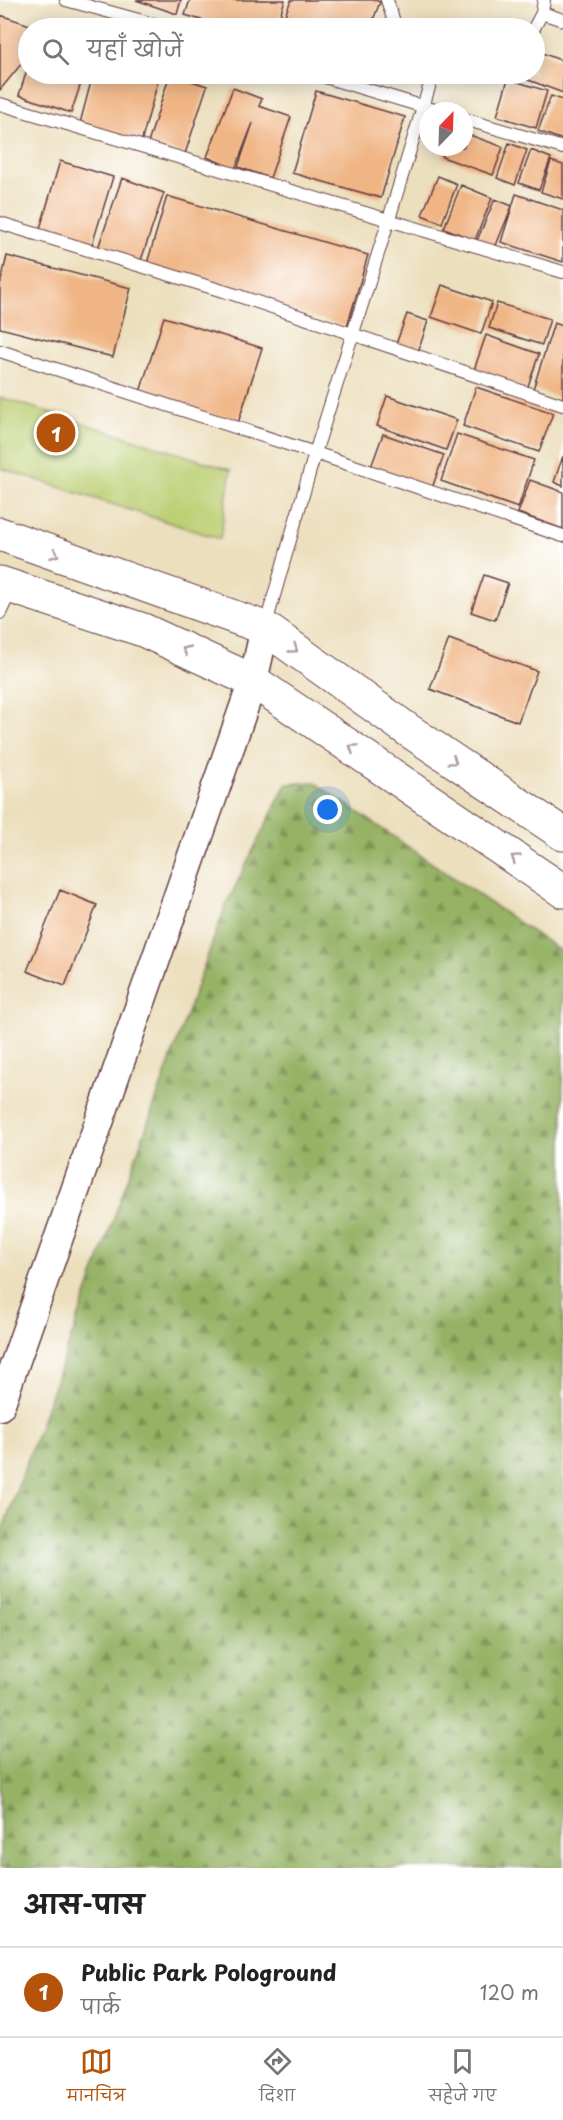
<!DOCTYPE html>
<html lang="hi">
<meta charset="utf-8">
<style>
body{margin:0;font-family:"Playpen Sans","Playpen Sans Deva",sans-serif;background:#f6f6f6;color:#222}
.compass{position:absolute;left:419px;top:102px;width:54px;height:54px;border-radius:50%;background:#fff;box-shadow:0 3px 15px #0003;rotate:23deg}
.you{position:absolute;left:328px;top:810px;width:21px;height:21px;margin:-15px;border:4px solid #fff;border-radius:50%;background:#1a73e8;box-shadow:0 0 0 9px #1a73e833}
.badge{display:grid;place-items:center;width:39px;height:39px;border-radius:50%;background:#b45309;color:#fff;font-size:20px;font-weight:700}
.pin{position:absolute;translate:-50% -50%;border:3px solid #fff;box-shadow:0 2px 6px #0006}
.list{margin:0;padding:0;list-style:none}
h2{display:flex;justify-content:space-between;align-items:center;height:78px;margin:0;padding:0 24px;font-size:26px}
h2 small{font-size:20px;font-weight:400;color:#767676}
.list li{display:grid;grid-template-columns:39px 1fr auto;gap:18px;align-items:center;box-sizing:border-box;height:90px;padding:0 24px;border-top:2px solid #e0e0e0}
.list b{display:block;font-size:22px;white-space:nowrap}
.list p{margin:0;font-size:20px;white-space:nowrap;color:#767676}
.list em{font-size:20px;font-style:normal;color:#767676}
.icon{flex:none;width:33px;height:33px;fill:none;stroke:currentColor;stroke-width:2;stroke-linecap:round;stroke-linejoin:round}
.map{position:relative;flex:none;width:563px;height:1868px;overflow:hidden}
.search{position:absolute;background:#fff;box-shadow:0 3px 15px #0003;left:18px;right:18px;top:18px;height:66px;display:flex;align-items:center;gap:15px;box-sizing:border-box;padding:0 21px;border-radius:33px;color:#767676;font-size:22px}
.sheet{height:168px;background:#fff}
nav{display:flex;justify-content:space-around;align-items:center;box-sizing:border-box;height:84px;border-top:2px solid #e0e0e0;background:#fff;font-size:16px;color:#767676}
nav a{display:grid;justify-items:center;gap:3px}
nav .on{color:#b45309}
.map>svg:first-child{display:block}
</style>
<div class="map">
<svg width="563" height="1868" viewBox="0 0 563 1868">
<defs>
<pattern id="forest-firs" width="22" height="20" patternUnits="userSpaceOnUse" patternTransform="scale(1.5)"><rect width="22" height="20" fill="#95b265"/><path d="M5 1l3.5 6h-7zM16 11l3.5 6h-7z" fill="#7c9053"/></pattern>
</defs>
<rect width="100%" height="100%" fill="#fff"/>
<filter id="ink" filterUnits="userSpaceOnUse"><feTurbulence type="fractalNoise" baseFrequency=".0167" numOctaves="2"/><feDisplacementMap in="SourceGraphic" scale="12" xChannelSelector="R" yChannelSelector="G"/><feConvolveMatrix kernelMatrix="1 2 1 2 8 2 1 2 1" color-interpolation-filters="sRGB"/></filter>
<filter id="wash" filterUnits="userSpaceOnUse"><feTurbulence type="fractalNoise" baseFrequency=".008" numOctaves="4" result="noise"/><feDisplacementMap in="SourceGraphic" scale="24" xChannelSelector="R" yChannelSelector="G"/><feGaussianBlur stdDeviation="1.35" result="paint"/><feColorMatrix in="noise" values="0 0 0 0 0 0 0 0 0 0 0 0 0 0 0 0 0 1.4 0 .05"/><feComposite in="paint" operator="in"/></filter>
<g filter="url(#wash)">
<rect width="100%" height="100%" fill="#ecdfbd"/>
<!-- forest -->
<path fill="url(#forest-firs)" stroke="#706848" stroke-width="1.5" d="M314,782L563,953V1868H0V1537L225,907L286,784Z"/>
<!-- park -->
<path fill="#bccf73" stroke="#83774f" stroke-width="1.5" d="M0,397L231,470L220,539L0,468Z"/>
<g id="blocks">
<!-- building -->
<path fill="#f0b585" d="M136,0H181L177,14Z
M190,0H285L276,28H227L185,15Z
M291,0H375L380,2L370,28H280Z
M0,15L36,27V28H28L27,57L0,90Z
M534,50L563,61V93L523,78L525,74H534Z
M28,67V74H84L71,113L19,95Z
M93,74H160L141,143L79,127Z
M170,74L207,86L185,154L148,143Z
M508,79L547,91L536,128L497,116Z
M233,88L262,99L259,106L291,117L270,178L238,167L253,123L235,169L207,157Z
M316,91L405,117L381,198L292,173Z
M551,96L563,100V140L538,131Z
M464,133L503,147L493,175L442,157L446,147H464Z
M509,143L527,150L515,185L497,178Z
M531,150L551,158L539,190L519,183Z
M60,161L113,177L91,248L39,232Z
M551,161L563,165V199L541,192Z
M438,176L457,184L442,223L422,215Z
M122,178L164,193L139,266L97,251Z
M461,185L492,198L475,240L444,228Z
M516,194L563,210V262L501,242Z
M167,196L368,255L347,327L146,267Z
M495,199L512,206L494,250L476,243Z
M7,256L131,288L113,357L0,328V285Z
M442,285L492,302L481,334L431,317Z
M497,303L550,319L542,345L489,328Z
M407,314L428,321L417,355L395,347Z
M164,317L262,348L238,423L140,392Z
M554,323L563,326V399L533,389Z
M486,335L539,354L527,389L474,370Z
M476,387L553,413L539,452L463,426Z
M387,396L457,420L446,450L377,426Z
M383,434L444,455L432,488L371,467Z
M457,434L534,460L518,508L441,481Z
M563,456V486L554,482Z
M530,480L563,492V529L518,513Z
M484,575L508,583L495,620L471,612Z
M449,639L537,671L518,722L430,689Z
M60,890L97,905L65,986L27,971Z"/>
</g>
</g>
<g filter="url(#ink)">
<use href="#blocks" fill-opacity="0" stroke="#623c41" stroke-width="1.5"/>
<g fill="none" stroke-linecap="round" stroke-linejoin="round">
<!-- service casing -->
<g stroke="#623c41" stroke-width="14">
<path id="service" d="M66,0L168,28
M387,0L396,28
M542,13L563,20
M534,28L542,13L544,0
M315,74L438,111
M0,104L563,272
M464,119L563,148
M0,223L236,295L563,405
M0,351L315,453L563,536
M0,613L12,588
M265,627L315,453L389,219L433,74"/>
</g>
<!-- tertiary casing -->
<g stroke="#623c41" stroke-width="31">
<path id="tertiary" d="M0,1406L253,681L265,628"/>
</g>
<!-- secondary casing -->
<g stroke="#623c41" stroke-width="35">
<path id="secondary" d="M0,534L265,628L408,730L563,834
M0,583L143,630L253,681L563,891"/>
</g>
<!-- service -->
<use href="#service" stroke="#fff" stroke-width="12"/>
<!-- tertiary -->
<use href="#tertiary" stroke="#fff" stroke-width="28"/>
<!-- secondary -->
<use href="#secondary" stroke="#fff" stroke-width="33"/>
</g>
<!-- one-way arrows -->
<defs><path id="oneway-chevron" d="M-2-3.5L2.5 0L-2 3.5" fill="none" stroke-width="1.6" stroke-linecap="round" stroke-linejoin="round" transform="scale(1.5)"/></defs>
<g stroke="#ae9aa0">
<use href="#oneway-chevron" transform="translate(55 554) rotate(20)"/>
<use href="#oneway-chevron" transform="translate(294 649) rotate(36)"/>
<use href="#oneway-chevron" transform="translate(186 650) rotate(-155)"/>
<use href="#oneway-chevron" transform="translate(353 748) rotate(-146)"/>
<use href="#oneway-chevron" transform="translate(453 761) rotate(34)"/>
<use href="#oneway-chevron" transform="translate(515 858) rotate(-146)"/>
</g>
</g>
</svg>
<svg class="compass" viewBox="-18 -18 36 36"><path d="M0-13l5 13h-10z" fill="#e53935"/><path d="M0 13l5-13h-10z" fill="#767676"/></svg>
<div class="you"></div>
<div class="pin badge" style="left:56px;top:433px">1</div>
<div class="search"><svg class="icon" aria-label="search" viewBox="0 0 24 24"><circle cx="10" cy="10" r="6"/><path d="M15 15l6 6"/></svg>यहाँ खोजें</div>
</div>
<section class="sheet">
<h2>आस-पास<small></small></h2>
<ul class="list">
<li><span class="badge">1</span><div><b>Public Park Pologround</b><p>पार्क</p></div><em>120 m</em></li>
</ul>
</section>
<nav>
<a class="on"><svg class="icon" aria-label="map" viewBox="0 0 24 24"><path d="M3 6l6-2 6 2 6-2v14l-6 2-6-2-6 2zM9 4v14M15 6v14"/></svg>मानचित्र</a>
<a><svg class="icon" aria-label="directions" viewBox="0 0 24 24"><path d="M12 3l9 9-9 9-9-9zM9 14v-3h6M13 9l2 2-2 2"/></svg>दिशा</a>
<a><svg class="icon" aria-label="saved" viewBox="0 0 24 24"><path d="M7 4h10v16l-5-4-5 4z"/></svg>सहेजे गए</a>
</nav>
